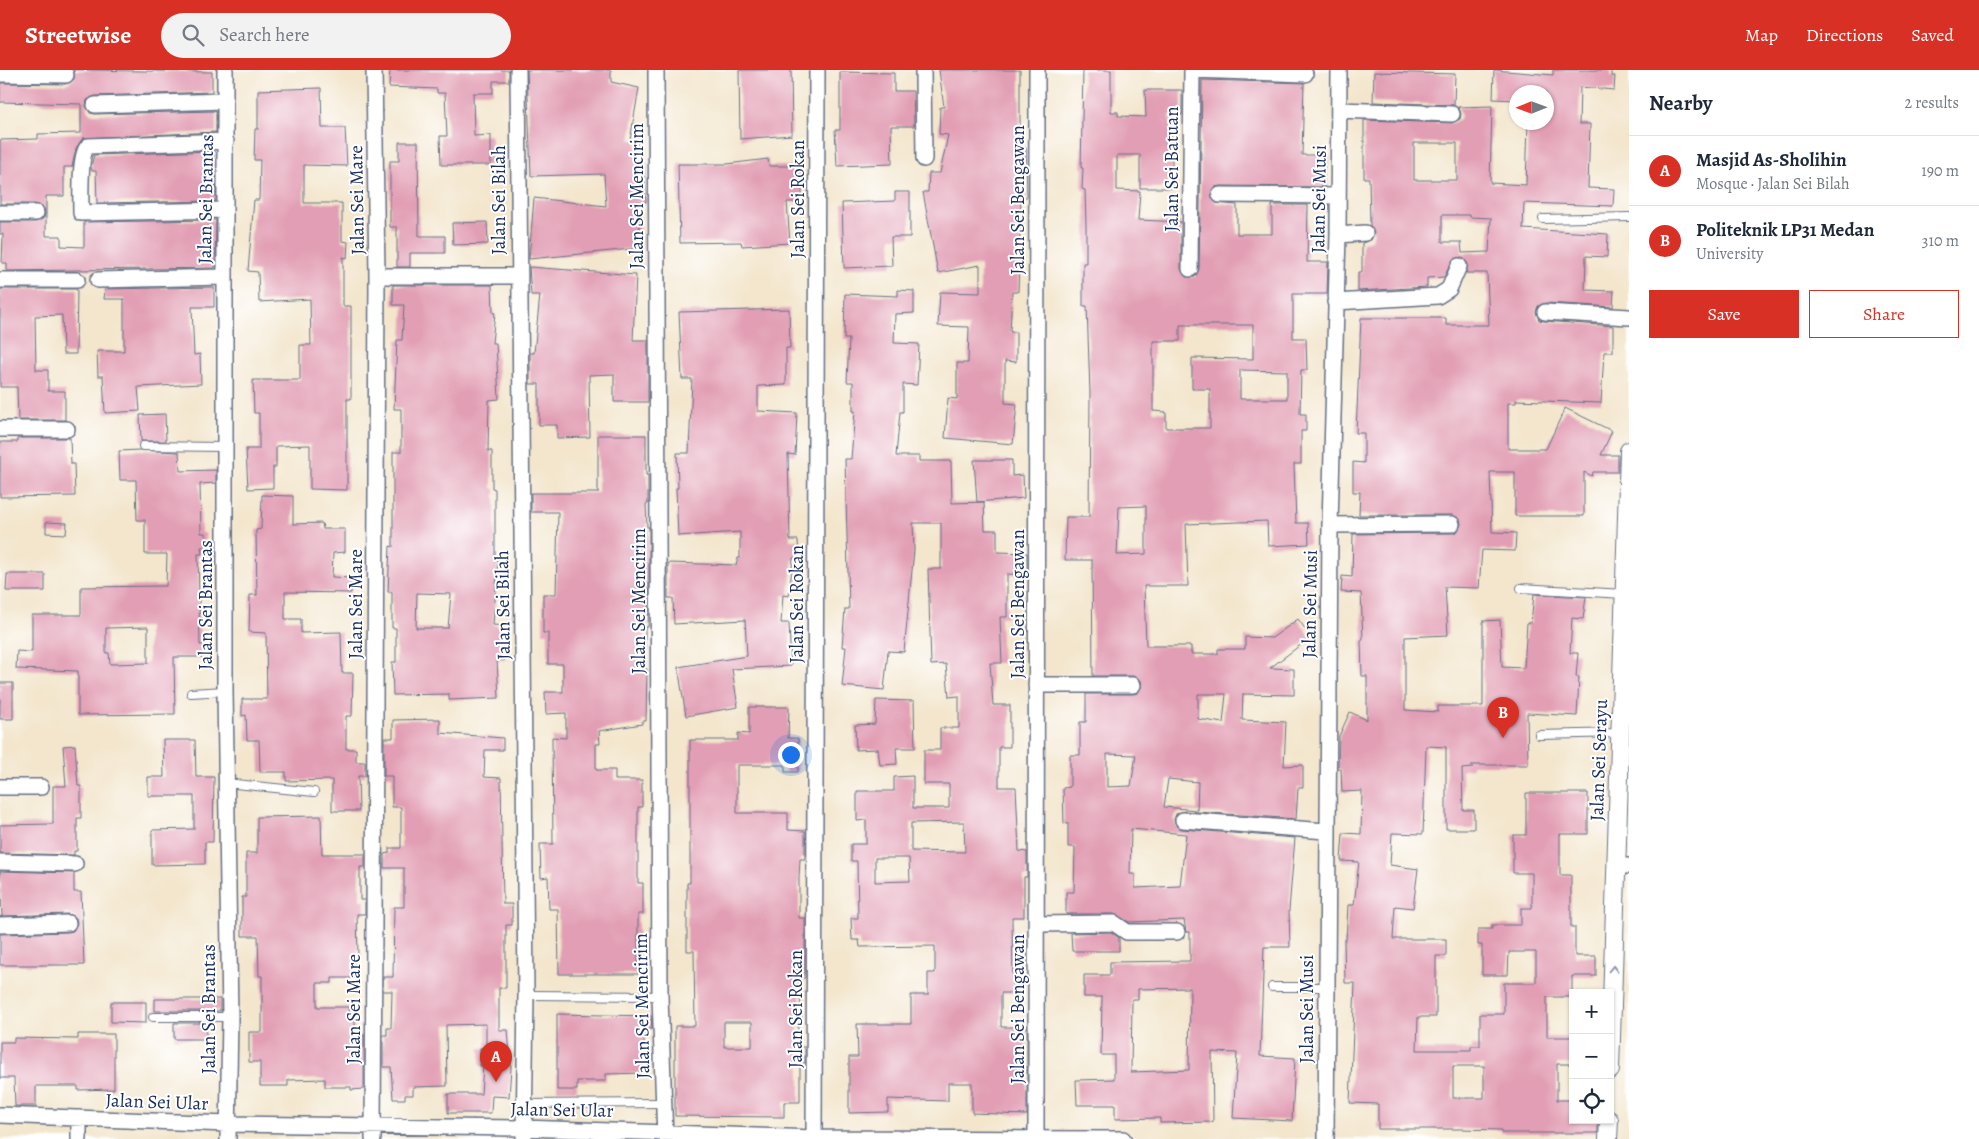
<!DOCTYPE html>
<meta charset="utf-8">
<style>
body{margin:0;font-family:Alegreya,serif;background:#f2f2f3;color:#1f2937}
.controls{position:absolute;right:15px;bottom:15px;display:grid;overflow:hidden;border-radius:0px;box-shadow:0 1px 4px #0004}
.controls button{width:45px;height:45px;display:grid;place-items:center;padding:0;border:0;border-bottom:1px solid #e0e1e3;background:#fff;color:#1f2937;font:25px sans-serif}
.compass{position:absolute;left:1509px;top:15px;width:45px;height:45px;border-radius:50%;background:#fff;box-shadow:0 1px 4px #0004;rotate:269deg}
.you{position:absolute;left:790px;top:684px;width:18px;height:18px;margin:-12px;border:4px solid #fff;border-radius:50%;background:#1a73e8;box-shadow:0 0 0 8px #1a73e833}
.badge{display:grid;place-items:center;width:32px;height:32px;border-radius:50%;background:#d93025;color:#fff;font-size:16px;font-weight:700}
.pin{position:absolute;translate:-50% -41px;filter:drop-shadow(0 1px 2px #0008)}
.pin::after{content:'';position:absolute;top:26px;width:18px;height:15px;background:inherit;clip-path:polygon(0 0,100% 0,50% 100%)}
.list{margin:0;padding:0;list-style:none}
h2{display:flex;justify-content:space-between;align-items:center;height:65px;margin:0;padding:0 20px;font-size:21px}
h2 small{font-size:16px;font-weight:400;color:#747a83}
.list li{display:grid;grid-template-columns:32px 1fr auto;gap:15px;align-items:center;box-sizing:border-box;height:70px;padding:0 20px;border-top:1px solid #e0e1e3}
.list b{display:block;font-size:19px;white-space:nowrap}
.list p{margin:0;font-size:16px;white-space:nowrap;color:#747a83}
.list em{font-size:16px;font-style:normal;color:#747a83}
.actions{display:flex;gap:10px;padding:15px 20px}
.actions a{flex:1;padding:11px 0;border:1px solid #d93025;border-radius:0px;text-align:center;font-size:18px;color:#d93025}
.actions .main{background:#d93025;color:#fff}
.icon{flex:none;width:28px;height:28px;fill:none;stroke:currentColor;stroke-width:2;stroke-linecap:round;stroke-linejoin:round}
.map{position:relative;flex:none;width:1629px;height:1069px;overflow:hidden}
header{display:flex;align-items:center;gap:30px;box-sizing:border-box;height:70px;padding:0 25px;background:#d93025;color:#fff}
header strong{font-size:24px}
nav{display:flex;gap:28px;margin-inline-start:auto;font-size:18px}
.search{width:350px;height:45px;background:#f2f2f3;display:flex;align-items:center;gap:12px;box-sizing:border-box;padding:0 18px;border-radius:28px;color:#747a83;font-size:19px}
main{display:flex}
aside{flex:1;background:#fff}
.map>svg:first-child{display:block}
</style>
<header>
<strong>Streetwise</strong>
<div class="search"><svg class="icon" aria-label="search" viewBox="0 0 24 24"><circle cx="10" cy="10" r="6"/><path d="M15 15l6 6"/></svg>Search here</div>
<nav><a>Map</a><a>Directions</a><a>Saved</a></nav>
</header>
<main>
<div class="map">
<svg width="1629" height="1069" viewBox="0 0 1629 1069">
<rect width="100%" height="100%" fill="#fff"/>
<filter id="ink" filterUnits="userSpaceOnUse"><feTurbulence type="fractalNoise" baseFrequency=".02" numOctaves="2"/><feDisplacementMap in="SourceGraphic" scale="10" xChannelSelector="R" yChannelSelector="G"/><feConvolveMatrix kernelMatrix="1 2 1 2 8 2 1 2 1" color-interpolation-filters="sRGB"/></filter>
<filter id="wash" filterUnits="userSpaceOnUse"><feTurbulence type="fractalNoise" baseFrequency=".0096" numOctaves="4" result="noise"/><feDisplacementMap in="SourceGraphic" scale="20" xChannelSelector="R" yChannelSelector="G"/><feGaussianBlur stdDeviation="1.12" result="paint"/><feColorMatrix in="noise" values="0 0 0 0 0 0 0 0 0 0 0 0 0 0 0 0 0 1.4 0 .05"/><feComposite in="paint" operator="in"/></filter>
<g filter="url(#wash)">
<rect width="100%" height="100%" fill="#f3e6cd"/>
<g id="blocks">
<!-- building -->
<path fill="#e29eb4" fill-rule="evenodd" d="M74,0L212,2V22L95,26L87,30L86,36L90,43L95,44L216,41V62L83,68L76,78L72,97H64V126H46V166H61V176L84,177V152L216,150L215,198L7,201V193H2L3,164H0V152H36L44,148L45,143L44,138L36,134H0V70L38,69V64L81,63V34L0,32V13L66,14L74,9Z
M390,0H509V11H493V23H473L474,66L491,65V95H441L440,66H447L445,23H437V19L389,17Z
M527,0H611V12L639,18L630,70H637L636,95H644L646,132H637L642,178L529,189L534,128L606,136L604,104L531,106Z
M739,0H791L792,65L740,69Z
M939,0H1020V78H1026L1027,127H1021L1018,222H1012L1010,262H1016V292L1005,291V333L1017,334L1013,374L945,368L948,328L957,329V293H968L969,257L938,256L940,222L980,223V195L938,203L923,122H928L929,103H940L948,65L939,64L940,37H944Z
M1083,0H1111V42H1118V46L1146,47L1145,20H1182V45H1170L1173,118H1140V85H1117V120L1140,121L1138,150L1181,152V199L1186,207H1195L1199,199L1202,10L1304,13L1302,85H1325L1324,117L1220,116L1215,117L1211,124L1216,133L1237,135V164H1272V135H1308L1307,192H1328L1327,224H1293V268H1306L1307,300H1301L1300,344H1306V361H1301V394H1294L1296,453H1308L1309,474L1268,476L1267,451L1186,454L1188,516H1144L1146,576H1191V584H1218V579H1245V567L1272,568L1298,549L1311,567L1270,598L1294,599V625L1243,624L1242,650L1286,652L1284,696L1303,695V718H1298L1296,749L1184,741L1176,744L1174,750L1177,757L1182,759L1295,768L1289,840L1290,877H1264L1260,986L1295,988L1292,1051L1233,1048L1237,983L1212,982L1213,1052L1160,1053V1048L1115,1049V1035H1077L1076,1010L1114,1009V985H1101L1102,927H1084V905H1110V892L1190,891V862H1186L1184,850L1129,852L1114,844H1066V822H1074L1075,777H1068V753L1064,754L1063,718L1070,717V685H1080V652H1086V624H1133L1138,623L1142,615L1141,610L1133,606H1093L1092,490H1065L1066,447H1089L1090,323L1087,236H1083V193H1086V155L1085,120L1082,119L1083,98H1081ZM1180,255H1253V289L1192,288V319H1210V358H1166V342L1153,341V271H1180ZM1240,300L1287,301V329H1240ZM1146,436V484L1117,485L1119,437ZM1198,624H1226L1223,653L1198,649ZM1107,684L1136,685L1131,716L1107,717ZM1168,709L1198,712L1197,740L1164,737ZM1131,759L1186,764L1180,816L1135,818V804H1130ZM1190,918L1189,1000L1131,1002L1132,929H1138V919Z
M1494,0L1553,5V0H1611V6H1615L1614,20L1580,17L1579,54H1590L1588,118L1614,119L1613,136L1524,133L1523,159L1608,164L1607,187L1586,186L1585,220L1614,221L1613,237L1546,233L1538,236L1536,242L1539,250L1544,251L1613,256V282H1604L1601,333L1516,330V333H1508V379H1546L1565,338L1612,361L1601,385H1618V402H1593L1592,406L1584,402V446H1515V402H1490L1492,462L1516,463L1515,481L1482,480L1479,518L1445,517L1448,565L1405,567V640L1438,642V636H1483V551L1500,550L1502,597L1524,598L1527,553H1531L1534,524L1586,527L1583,549L1572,548L1570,583H1578L1576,607H1579L1577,646L1527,643L1528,695H1472V698L1462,699L1463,740H1474V759H1446V677L1426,676L1423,764L1392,763L1390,795L1418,799L1413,838L1395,836L1393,869H1446V886H1436V947H1418L1417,980H1471V976H1480V944H1504V913H1536V882H1509L1508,905H1482V875H1478V859H1492V855H1521V838H1532V803H1513V765H1526V723H1588V764H1560V805H1571V857H1575V886H1596V906H1572V927H1547V967H1573V994H1557V1030H1573V1050H1598V1063H1501V1060L1461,1059H1378V1034L1350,1033L1355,913H1345L1344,870H1346L1348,835H1354L1359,792L1341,791L1343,763L1361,764L1362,721L1342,722L1341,699H1338L1339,666L1350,642L1367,650V606H1362L1361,570H1363L1361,523L1341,522L1342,506L1352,507L1353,464L1452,463L1457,462L1461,454L1460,449L1452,445H1359L1360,422H1353V392L1364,393V363H1356L1361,248H1446V255H1489L1487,203H1466L1468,194L1462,187L1453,189L1444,207L1427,208V217L1358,221V202H1362V173L1371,170L1374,163L1370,155L1369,108H1364V50L1452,53L1460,49L1461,44L1458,37L1492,36L1490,113L1526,115L1528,52L1546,53V22H1516V30L1493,29ZM1414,73H1457V110H1414ZM1442,145H1470V147L1491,148L1489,182L1462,183L1461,172H1442ZM1453,996H1484V1028H1453Z
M840,2L894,3V21H913L914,56H891L892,94L837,96L835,60H840Z
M1374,2L1455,4L1454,35L1373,32Z
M321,18L322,58H345L347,96L304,95V133H342V171L348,172L347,188L343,187V236H351V329H347V420L310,419V375L276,376V397H273V418L248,419L246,379H259V343H254L253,310H300V275H311L310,229L259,232L258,202L248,201L254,130H259L260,90H254L255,59H258V20Z
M399,72H418L419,166H445V183H410V197H397V157H390V91H399Z
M214,81L216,131L97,133L96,101H92L91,97L94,85Z
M768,89L769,96H802V132H787L790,173L742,176L741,172L680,173L678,94H727Z
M895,122H910V167H891L892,196L844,198L842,133L895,131Z
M487,152L488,174L453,175L452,153Z
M529,197L636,205L633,270H648V332H614V304L589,305L590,367L557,368V355H539V314H530V283H534L540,225H531Z
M393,215H492L493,243H495L492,273H496L499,329L489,330L488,381H492V418L495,419V490H498L493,555L505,556V590H497L499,628L449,630V624L393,625L392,592H396V558H392V522H388L390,476L393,477V382H401V339H394L397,270H402L404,235H393ZM417,523L451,524L448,558H416Z
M214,217V237H192L194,285L200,284L201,314L138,317L140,341L105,343L103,306H98L97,281H124V229H104L105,219Z
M0,219H77L76,284H63L62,245L35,246L36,300H48V321H65V350H18L17,317H0Z
M898,220L914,221V243L895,244L894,273L919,274L917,315L903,314V342H900L896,386H919V391H951L952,433L984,432L985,460H997V482L1027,483V505L1007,504V547H1000L1002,593H990L993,635H1010V677H999V717H1016L1019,781L1027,782V807H1024V847H1012L1013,923H1001V957H1027V1045L972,1043V1013H948V1031L888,1029V1042L849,1043V987H858L857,954H911V925H928V903H935V876L860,877L859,870H852L851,848H858L857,791H851V774H866V750L857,751V721H894V707L913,706V738H949V714H924V680H940V658H959V626L949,627L946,594L931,595L928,499H941V453H913L914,480L904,582L888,581L884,620L842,616L846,577H842L845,539H849L845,389H851L855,341H853V312H847L849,269H844L845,224L898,226ZM964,752L965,782L911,781V753ZM875,788H909L910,811L875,812Z
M789,239L790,278H786V315L758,316V341L797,343L795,385L788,384L790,470H798L799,488H793L789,526L783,525L781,553H789L791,596L732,599L738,637L686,646L678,597L747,586L745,550L674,554L673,528H668V493L736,495L738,488H740V462L678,466L676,418H678L677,383H689L692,309H682L679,242Z
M165,344L166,371H141L140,345Z
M598,365H646V405H648V434H646L647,457H649V527L648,557H645V599H647L646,651H642V654L599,661L600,674H596V700H615V710H642V737H638V813H643V844H638V904H559L558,839H549L548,807L541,808L540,774H553L552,667L566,668V643L546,644L545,622H563V594H548V563H543V524H556L558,442H531V423H598Z
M18,368H70L71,394H74L75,426L0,427V372H18Z
M139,380L179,382L180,401L216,400V413L200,414L201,463H205L206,477H201L202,484H198L200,575H211V587H174L175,644L78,645V601L16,599L17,581L32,582V545H81V517L166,516L167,484H145V450H137L136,410H120L119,381ZM148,557V593L110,594L109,583H106V558Z
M974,390H1012V406L1023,405L1024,428L977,432Z
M262,425L293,426V454L322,453L323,459H345V482L333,483L332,507L351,508V523L285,522V549H301V563L341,562L342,603H353L352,646H346V679H356V692H365V706H358L359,741H332V710L286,711V702H260L259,670H247L246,645L242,646V629H267L266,563L249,562L250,525H257L256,460L261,459Z
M46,452L67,453L66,464L46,463Z
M7,504H45V521H6Z
M0,613H13V649H0Z
M876,630L914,631L915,678H896L897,694L880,695L878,679L856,680L855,655L875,654Z
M749,637H789L788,668H798V702H785V695H737V743H788V760L805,761V789H800L799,807V848H805V908H799L802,953H798V977H805V993H800V1032H784V1047L675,1046V956H695L694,881H687V813H690V670H738V663L749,664ZM724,952H752V977H724Z
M440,649V663L503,668V680H485L484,707L501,708L503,834H512V855H506V918H499V960H508L511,998L509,1027L492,1026L491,1043H448V1024H481L483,996H480V978H486V954L446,955L447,1016L413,1017V1025H405V1029H393L391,997H383V965H387V958H391L392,921H383V907H393L394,837H404V798H384V784L389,783V778H401V737H392V706H384V668H393V650Z
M163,670H195L196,707H214L213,772H205V794L152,795V760L194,759V726H148V707H164Z
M75,675L78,716H81V748H77V781H74V785L0,783V755L53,754V716H66L63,676Z
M321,746L322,784H365V797H360V830H365V844H357L358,886H355V908H332V913H317V937H349L350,943H355V966L364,965V1019L351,1020V1017H325V1009L288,1010V1016H260V992H249V962H262V906H259L258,866H242V827H246V783H257V747Z
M0,801L74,803V822H81L84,895H0V864L68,862L73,861L77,853L76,848L68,844L2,846Z
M1111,862L1119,868V881H1072L1071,863Z
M155,929H220V941H155Z
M111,932H146V953L111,952Z
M557,944L651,946L652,959H644V1003L606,1004V1011H577V1020H557Z
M174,953H206V969H174Z
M78,964H114V1019L78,1020V1016H36V1036H15L14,1008H0V972H14V968L78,969Z"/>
</g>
</g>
<g filter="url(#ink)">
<use href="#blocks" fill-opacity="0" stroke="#676f85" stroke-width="1"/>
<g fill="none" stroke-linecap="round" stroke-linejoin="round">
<!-- service casing -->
<g stroke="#676f85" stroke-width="10">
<path id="service" d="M1543,149L1629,147
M143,376L224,377
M1521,518L1624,524
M191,623L225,621
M1539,665L1620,663
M226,713L314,722
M1272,917H1326
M526,925L660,926
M153,947H230
M524,1034L663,1033"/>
</g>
<!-- minor casing -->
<g stroke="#676f85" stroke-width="18">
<path id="minor" d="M225,0V621L230,947L228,1069
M518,0L526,925L524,1069
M656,0L660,926L665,1069
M923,0L924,89
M1192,0L1305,4
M0,4L66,5
M95,35L225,31
M1339,40L1452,44
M1220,125L1338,126
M225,140L81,143C81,129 79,84 88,76L226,71
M0,143H36
M1338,165L1365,163
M1190,199L1192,0
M377,206H518
M0,210H77
M98,210L223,207
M1335,232L1438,226L1449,219L1459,196
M1545,242L1629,247
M0,359H67
M1330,455L1452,454
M1036,615H1133
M0,717H41
M1183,750L1326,761
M0,792L75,794
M1616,796H1629
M1038,854L1114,853L1127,862H1177
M0,855L68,853
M0,1045L227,1054L523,1058L814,1068L1123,1069
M79,1048V1069
M373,1069L377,206L374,0
M814,1069L817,0
M1036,1069L1037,0
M1326,1069L1330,455L1338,165L1339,0"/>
</g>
<!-- tertiary casing -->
<g stroke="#676f85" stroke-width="20">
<path id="tertiary" d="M1610,1000L1629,381
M1608,1069L1609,1050"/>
</g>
<!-- service -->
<use href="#service" stroke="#fff" stroke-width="8"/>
<!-- minor -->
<use href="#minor" stroke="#fff" stroke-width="15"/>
<!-- tertiary -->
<use href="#tertiary" stroke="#fff" stroke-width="18"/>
</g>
<!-- one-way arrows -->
<defs><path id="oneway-chevron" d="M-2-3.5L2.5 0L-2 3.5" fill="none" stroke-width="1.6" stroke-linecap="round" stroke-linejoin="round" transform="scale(1.25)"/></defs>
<use stroke="#8d97ae" href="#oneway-chevron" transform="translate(1613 899) rotate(-88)"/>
</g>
<g text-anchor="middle" stroke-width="4" stroke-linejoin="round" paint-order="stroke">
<!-- street labels -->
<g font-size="19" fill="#1b2f5e" stroke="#fff">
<text transform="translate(1171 99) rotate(-90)" y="7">Jalan Sei Batuan</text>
<text transform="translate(636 126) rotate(-90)" y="7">Jalan Sei Mencirim</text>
<text transform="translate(205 129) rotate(-89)" y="7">Jalan Sei Brantas</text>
<text transform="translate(797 129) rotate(-90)" y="7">Jalan Sei Rokan</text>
<text transform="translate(1318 129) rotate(-89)" y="7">Jalan Sei Musi</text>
<text transform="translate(356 130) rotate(-91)" y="7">Jalan Sei Mare</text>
<text transform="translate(498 130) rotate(-90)" y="7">Jalan Sei Bilah</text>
<text transform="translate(1017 130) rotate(-90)" y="7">Jalan Sei Bengawan</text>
<text transform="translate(638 531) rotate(-90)" y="7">Jalan Sei Mencirim</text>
<text transform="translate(355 534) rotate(-90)" y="7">Jalan Sei Mare</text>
<text transform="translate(796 534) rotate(-90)" y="7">Jalan Sei Rokan</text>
<text transform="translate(1017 534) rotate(-90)" y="7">Jalan Sei Bengawan</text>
<text transform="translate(1309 534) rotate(-89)" y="7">Jalan Sei Musi</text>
<text transform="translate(205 535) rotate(-90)" y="7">Jalan Sei Brantas</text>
<text transform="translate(502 535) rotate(-91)" y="7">Jalan Sei Bilah</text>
<text transform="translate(1598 690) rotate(-88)" y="7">Jalan Sei Serayu</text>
<text transform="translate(641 936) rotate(-91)" y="7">Jalan Sei Mencirim</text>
<text transform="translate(208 939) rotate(-90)" y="7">Jalan Sei Brantas</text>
<text transform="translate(353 939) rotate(-90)" y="7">Jalan Sei Mare</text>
<text transform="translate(795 939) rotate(-90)" y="7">Jalan Sei Rokan</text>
<text transform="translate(1017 939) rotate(-90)" y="7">Jalan Sei Bengawan</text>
<text transform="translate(1306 939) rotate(-90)" y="7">Jalan Sei Musi</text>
<text transform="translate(157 1031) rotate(2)" y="7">Jalan Sei Ular</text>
<text transform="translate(562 1039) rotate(1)" y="7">Jalan Sei Ular</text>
</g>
</g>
</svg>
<div class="controls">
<button>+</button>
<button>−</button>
<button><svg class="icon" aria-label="locate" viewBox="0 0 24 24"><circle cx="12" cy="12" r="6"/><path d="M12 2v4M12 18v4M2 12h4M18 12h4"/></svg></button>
</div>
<svg class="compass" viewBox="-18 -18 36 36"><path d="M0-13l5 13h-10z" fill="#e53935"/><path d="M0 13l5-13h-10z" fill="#747a83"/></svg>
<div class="you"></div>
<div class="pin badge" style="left:496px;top:1012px">A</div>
<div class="pin badge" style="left:1503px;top:668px">B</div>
</div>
<aside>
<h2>Nearby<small>2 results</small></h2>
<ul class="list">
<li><span class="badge">A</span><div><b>Masjid As-Sholihin</b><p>Mosque · Jalan Sei Bilah</p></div><em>190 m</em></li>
<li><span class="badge">B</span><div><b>Politeknik LP31 Medan</b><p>University</p></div><em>310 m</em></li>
</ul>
<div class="actions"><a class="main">Save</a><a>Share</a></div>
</aside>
</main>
